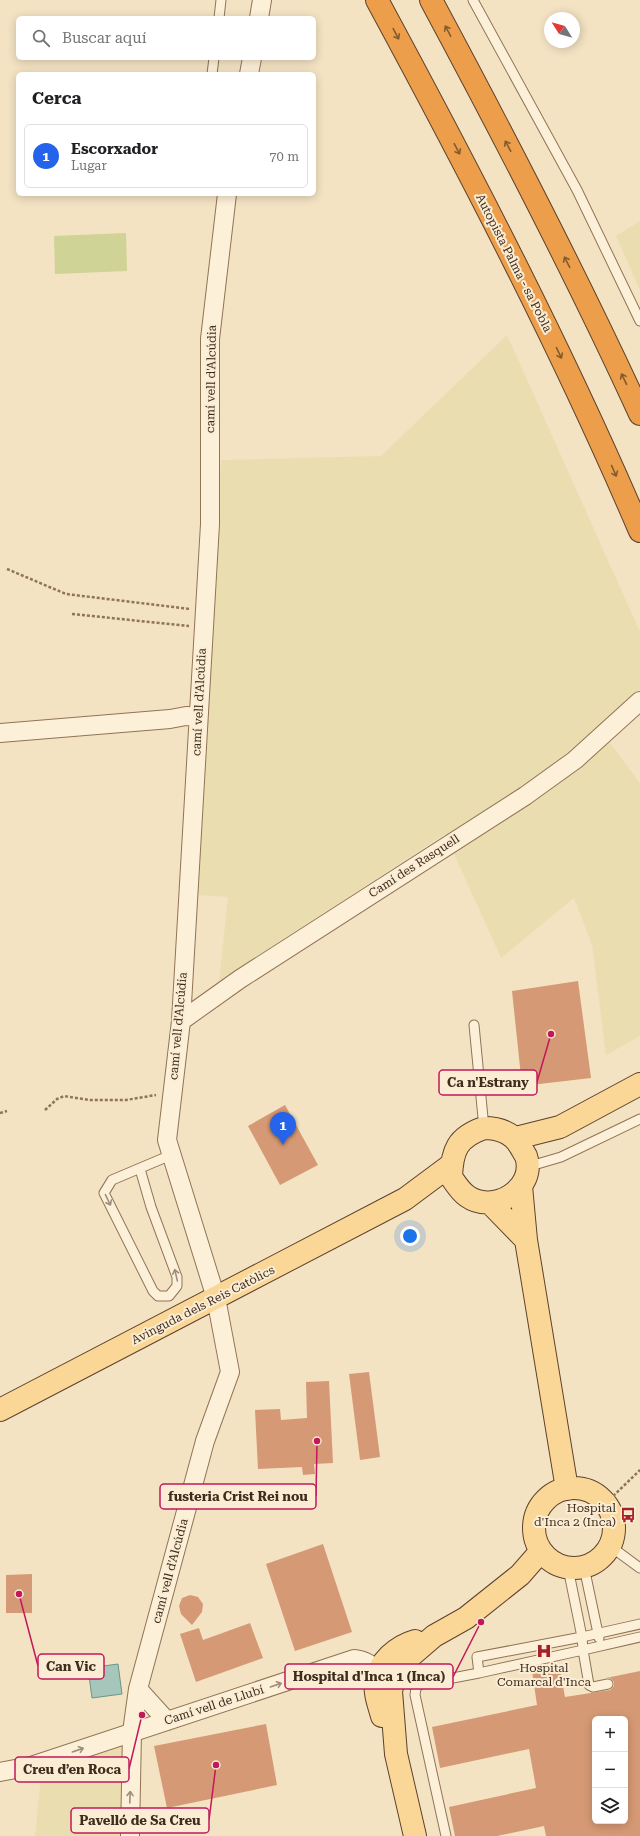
<!DOCTYPE html>
<html lang="es">
<meta charset="utf-8">
<style>
body{margin:0;font-family:"Roboto Serif",serif;background:#f2f2f2;color:#202124}
.controls{position:absolute;right:12px;bottom:12px;display:grid;overflow:hidden;border-radius:6px;box-shadow:0 2px 10px #0003}
.controls button{width:36px;height:36px;display:grid;place-items:center;padding:0;border:0;border-bottom:1px solid #e0e0e0;background:#fff;color:#202124;font:20px sans-serif}
.compass{position:absolute;left:544px;top:12px;width:36px;height:36px;border-radius:50%;background:#fff;box-shadow:0 2px 10px #0003;rotate:307deg}
.you{position:absolute;left:410px;top:1236px;width:14px;height:14px;margin:-10px;border:3px solid #fff;border-radius:50%;background:#1a73e8;box-shadow:0 0 0 6px #1a73e833}
.badge{display:grid;place-items:center;width:26px;height:26px;border-radius:50%;background:#2563eb;color:#fff;font-size:13px;font-weight:700}
.pin{position:absolute;translate:-50% -33px;filter:drop-shadow(0 1px 2px #0008)}
.pin::after{content:'';position:absolute;top:21px;width:14px;height:12px;background:inherit;clip-path:polygon(0 0,100% 0,50% 100%)}
.list{margin:0;padding:0;list-style:none}
h2{display:flex;justify-content:space-between;align-items:center;height:52px;margin:0;padding:0 16px;font-size:17px}
h2 small{font-size:13px;font-weight:400;color:#757577}
.list li{display:grid;grid-template-columns:26px 1fr auto;gap:12px;align-items:center;box-sizing:border-box;height:64px;margin:0 8px 8px;padding:0 8px;border:1px solid #e0e0e0;border-radius:6px}
.list b{display:block;font-size:15px;white-space:nowrap}
.list p{margin:0;font-size:13px;white-space:nowrap;color:#757577}
.list em{font-size:13px;font-style:normal;color:#757577}
.icon{flex:none;width:22px;height:22px;fill:none;stroke:currentColor;stroke-width:2;stroke-linecap:round;stroke-linejoin:round}
.map{position:relative;flex:none;width:640px;height:1836px;overflow:hidden}
.search{position:absolute;background:#fff;box-shadow:0 2px 10px #0003;left:16px;top:16px;width:300px;height:44px;display:flex;align-items:center;gap:10px;box-sizing:border-box;padding:0 14px;border-radius:6px;color:#757577;font-size:15px}
.panel{position:absolute;background:#fff;box-shadow:0 2px 10px #0003;left:16px;top:72px;width:300px;height:124px;border-radius:6px}
.map>svg:first-child{display:block}
</style>
<div class="map">
<svg width="640" height="1836" viewBox="0 0 640 1836">
<rect width="100%" height="100%" fill="#f3e3c3"/>
<!-- farmland -->
<path fill="#eadeb0" d="M640,221V290L616,236Z
M507,335L640,632V689L599,728L640,783V1036L606,1055L592,945L574,898L501,958L445,834L219,981L228,897L198,895L221,460L381,456Z
M128,1739L125,1836H35L42,1766Z"/>
<!-- green -->
<path fill="#cfd396" d="M126,233L127,271L55,274L54,236Z"/>
<!-- water -->
<path fill="#a6c6bb" stroke="#6b9689" d="M118,1664L122,1694L92,1698L88,1668Z"/>
<!-- building -->
<path fill="#d69975" fill-rule="evenodd" d="M578,981L591,1078L522,1086L512,991Z
M285,1105L318,1165L280,1185L248,1126Z
M369,1372L380,1457L360,1460L349,1374Z
M329,1381L333,1463L314,1464L315,1474L303,1475L302,1467L258,1469L255,1410L280,1409L281,1420L307,1418L306,1382Z
M323,1544L352,1632L295,1651L266,1564Z
M32,1574V1613H6V1575Z
M190,1595L198,1597L203,1604L202,1612L192,1625L181,1614L179,1606L182,1598Z
M250,1623L263,1658L196,1682L180,1634L199,1628L203,1640Z
M559,1664L565,1697L610,1690L614,1686V1682L610,1678H606L640,1671V1836H546L544,1826L497,1836H455L449,1807L536,1788L529,1749L440,1768L432,1727L537,1705L532,1671ZM595,1719H625V1821H595Z
M266,1724L277,1785L167,1808L154,1746Z"/>
<g fill="none" stroke-linecap="round" stroke-linejoin="round">
<!-- lane casing -->
<g stroke="#917357" stroke-width="11">
<path id="lane" d="M473,0L577,190L640,321
M219,18L221,0
M212,74L214,58
M474,1025L484,1128
M527,1167L561,1157L640,1119
M140,1169L151,1207L177,1277V1286L169,1296H158L153,1291L104,1193L112,1180L171,1155
M610,1546L640,1568
M584,1567L599,1638
M568,1568L582,1637L477,1657L479,1673L583,1650L589,1685L593,1687L608,1684
M640,1624L582,1637L583,1650L640,1637
M446,1836L415,1695L416,1688L421,1684L479,1673"/>
</g>
<!-- street casing -->
<g stroke="#917357" stroke-width="20">
<path id="street" d="M259,18L262,0
M249,74L252,58
M0,733L170,719L186,716L198,717
M181,1021L240,979L525,796L575,760L640,701
M138,1689L167,1721
M0,1772L31,1766L354,1659C365,1660 370,1664 378,1672
M130,1836L132,1732L138,1689L205,1441L230,1372L216,1298L167,1140L181,1021L210,524V339L227,194"/>
</g>
<!-- primary casing -->
<g stroke="#5e412c" stroke-width="24">
<path id="primary" d="M484,1128C499,1128 512,1132 520,1146C522,1149 524,1153 526,1156C537,1189 493,1215 467,1196C460,1191 456,1184 451,1177C452,1151 457,1137 484,1128Z
M516,1138L560,1127L640,1084
M521,1186L526,1240L567,1489
M490,1203L526,1240
M0,1410L405,1199L452,1164
M534 1528a40 40 0 1 1 80 0a40 40 0 1 1-80 0Z
M382,1716C379,1705 374,1693 376,1682C378,1662 397,1646 415,1641
M415,1836L396,1754L391,1691L396,1672L405,1661L434,1636L466,1618L520,1575L541,1551"/>
</g>
<!-- highway casing -->
<g stroke="#5e412c" stroke-width="24">
<path id="highway" d="M377,0C471,174 562,349 640,531
M431,0C504,136 576,274 640,414"/>
</g>
<!-- path -->
<path stroke="#917357" stroke-width="2.5" stroke-dasharray="3 2" stroke-linecap="butt" d="M7,569L66,594L190,609
M72,614L189,626
M45,1110L57,1099L64,1096L90,1100H126L156,1095
M0,1113L7,1111
M606,1503L640,1470"/>
<!-- lane -->
<use href="#lane" stroke="#fdf0d8" stroke-width="9"/>
<!-- street -->
<use href="#street" stroke="#fdf0d8" stroke-width="18"/>
<!-- primary -->
<use href="#primary" stroke="#fad797" stroke-width="22"/>
<!-- highway -->
<use href="#highway" stroke="#ec9e4b" stroke-width="22"/>
</g>
<!-- one-way arrows -->
<defs><path id="oneway-shaft" d="M-6 0H5M1.5-3L5.5 0L1.5 3" fill="none" stroke-width="1.6" stroke-linecap="round" stroke-linejoin="round"/></defs>
<g stroke="#845a2f">
<use href="#oneway-shaft" transform="translate(448 31) rotate(-118)"/>
<use href="#oneway-shaft" transform="translate(396 34) rotate(62)"/>
<use href="#oneway-shaft" transform="translate(508 146) rotate(-118)"/>
<use href="#oneway-shaft" transform="translate(457 149) rotate(62)"/>
<use href="#oneway-shaft" transform="translate(567 262) rotate(-117)"/>
<use href="#oneway-shaft" transform="translate(559 353) rotate(65)"/>
<use href="#oneway-shaft" transform="translate(624 379) rotate(-115)"/>
<use href="#oneway-shaft" transform="translate(614 471) rotate(66)"/>
</g>
<g stroke="#9e8e7a">
<use href="#oneway-shaft" transform="translate(108 1200) rotate(64)"/>
<use href="#oneway-shaft" transform="translate(176 1275) rotate(-103)"/>
<use href="#oneway-shaft" transform="translate(276 1685) rotate(-19)"/>
<use href="#oneway-shaft" transform="translate(78 1750) rotate(-19)"/>
<use href="#oneway-shaft" transform="translate(130 1797) rotate(-88)"/>
</g>
<!-- icons -->
<defs>
<g id="bus-bare" transform="scale(1.2)"><path d="M-5-6H5V4H4V6H2V4H-2V6H-4V4H-5ZM-3.5-4V0h7V-4ZM-3.5 1.2v1.5H-2V1.2ZM2 1.2v1.5H3.5V1.2Z" fill="#a71f27" stroke="#faedd4" stroke-width="2.5" paint-order="stroke"/></g>
<g id="hospital-bare" transform="scale(1.2)"><path d="M-5-5h3v3.5h4V-5h3V5h-3V1.5h-4V5h-3Z" fill="#a71f27" stroke="#faedd4" stroke-width="2.5" paint-order="stroke"/></g>
</defs>
<g fill-rule="evenodd">
<use href="#bus-bare" x="628" y="1515"/>
<use href="#hospital-bare" x="544" y="1651"/>
</g>
<g text-anchor="middle" stroke-width="4" stroke-linejoin="round" paint-order="stroke">
<!-- street labels -->
<g font-size="12" fill="#3f2c1d" stroke="#faedd4">
<text transform="translate(514 263) rotate(63)" y="4">Autopista Palma - sa Pobla</text>
<text transform="translate(211 379) rotate(-89)" y="4">camí vell d'Alcúdia</text>
<text transform="translate(199 702) rotate(-87)" y="4">camí vell d'Alcúdia</text>
<text transform="translate(414 866) rotate(-33)" y="4">Camí des Rasquell</text>
<text transform="translate(178 1026) rotate(-85)" y="4">camí vell d'Alcúdia</text>
<text transform="translate(203 1305) rotate(-27)" y="4">Avinguda dels Reis Catòlics</text>
<text transform="translate(170 1571) rotate(-75)" y="4">camí vell d'Alcúdia</text>
<text transform="translate(214 1705) rotate(-18)" y="4">Camí vell de Llubí</text>
</g>
<!-- poi labels -->
<g font-size="12" fill="#3f2c1d" stroke="#faedd4" text-anchor="end">
<text x="616" y="1512">Hospital<tspan x="616" dy="14">d'Inca 2 (Inca)</tspan></text>
<text x="544" y="1672" text-anchor="middle">Hospital<tspan x="544" dy="14">Comarcal d'Inca</tspan></text>
</g>
</g>
<!-- callouts -->
<path fill="none" stroke="#c2185b" stroke-width="1.5" d="M551 1034L537 1082M317 1441L316 1496M19 1594L38 1666M481 1622L453 1677M142 1715L129 1769M216 1765L209 1820"/>
<g fill="#c2185b" stroke="#faedd4" stroke-width="1.5">
<circle cx="551" cy="1034" r="4"/>
<circle cx="317" cy="1441" r="4"/>
<circle cx="19" cy="1594" r="4"/>
<circle cx="481" cy="1622" r="4"/>
<circle cx="142" cy="1715" r="4"/>
<circle cx="216" cy="1765" r="4"/>
</g>
<g fill="#faedd4" stroke="#c2185b" stroke-width="1.5">
<rect x="439" y="1070" width="98" height="25" rx="4"/>
<rect x="160" y="1484" width="156" height="25" rx="4"/>
<rect x="38" y="1654" width="66" height="25" rx="4"/>
<rect x="285" y="1664" width="168" height="25" rx="4"/>
<rect x="15" y="1757" width="114" height="25" rx="4"/>
<rect x="71" y="1808" width="138" height="25" rx="4"/>
</g>
<g font-size="13" text-anchor="middle" font-weight="bold" fill="#3f2c1d">
<text x="488" y="1087">Ca n'Estrany</text>
<text x="238" y="1501">fusteria Crist Rei nou</text>
<text x="71" y="1671">Can Vic</text>
<text x="369" y="1681">Hospital d'Inca 1 (Inca)</text>
<text x="72" y="1774">Creu d’en Roca</text>
<text x="140" y="1825">Pavelló de Sa Creu</text>
</g>
</svg>
<div class="controls">
<button>+</button>
<button>−</button>
<button><svg class="icon" aria-label="layers" viewBox="0 0 24 24"><path d="M12 4l9 5-9 5-9-5zM3 14l9 5 9-5"/></svg></button>
</div>
<svg class="compass" viewBox="-18 -18 36 36"><path d="M0-13l5 13h-10z" fill="#e53935"/><path d="M0 13l5-13h-10z" fill="#757577"/></svg>
<div class="you"></div>
<div class="pin badge" style="left:283px;top:1145px">1</div>
<div class="search"><svg class="icon" aria-label="search" viewBox="0 0 24 24"><circle cx="10" cy="10" r="6"/><path d="M15 15l6 6"/></svg>Buscar aquí</div>
<section class="panel">
<h2>Cerca<small></small></h2>
<ul class="list">
<li><span class="badge">1</span><div><b>Escorxador</b><p>Lugar</p></div><em>70 m</em></li>
</ul>
</section>
</div>
